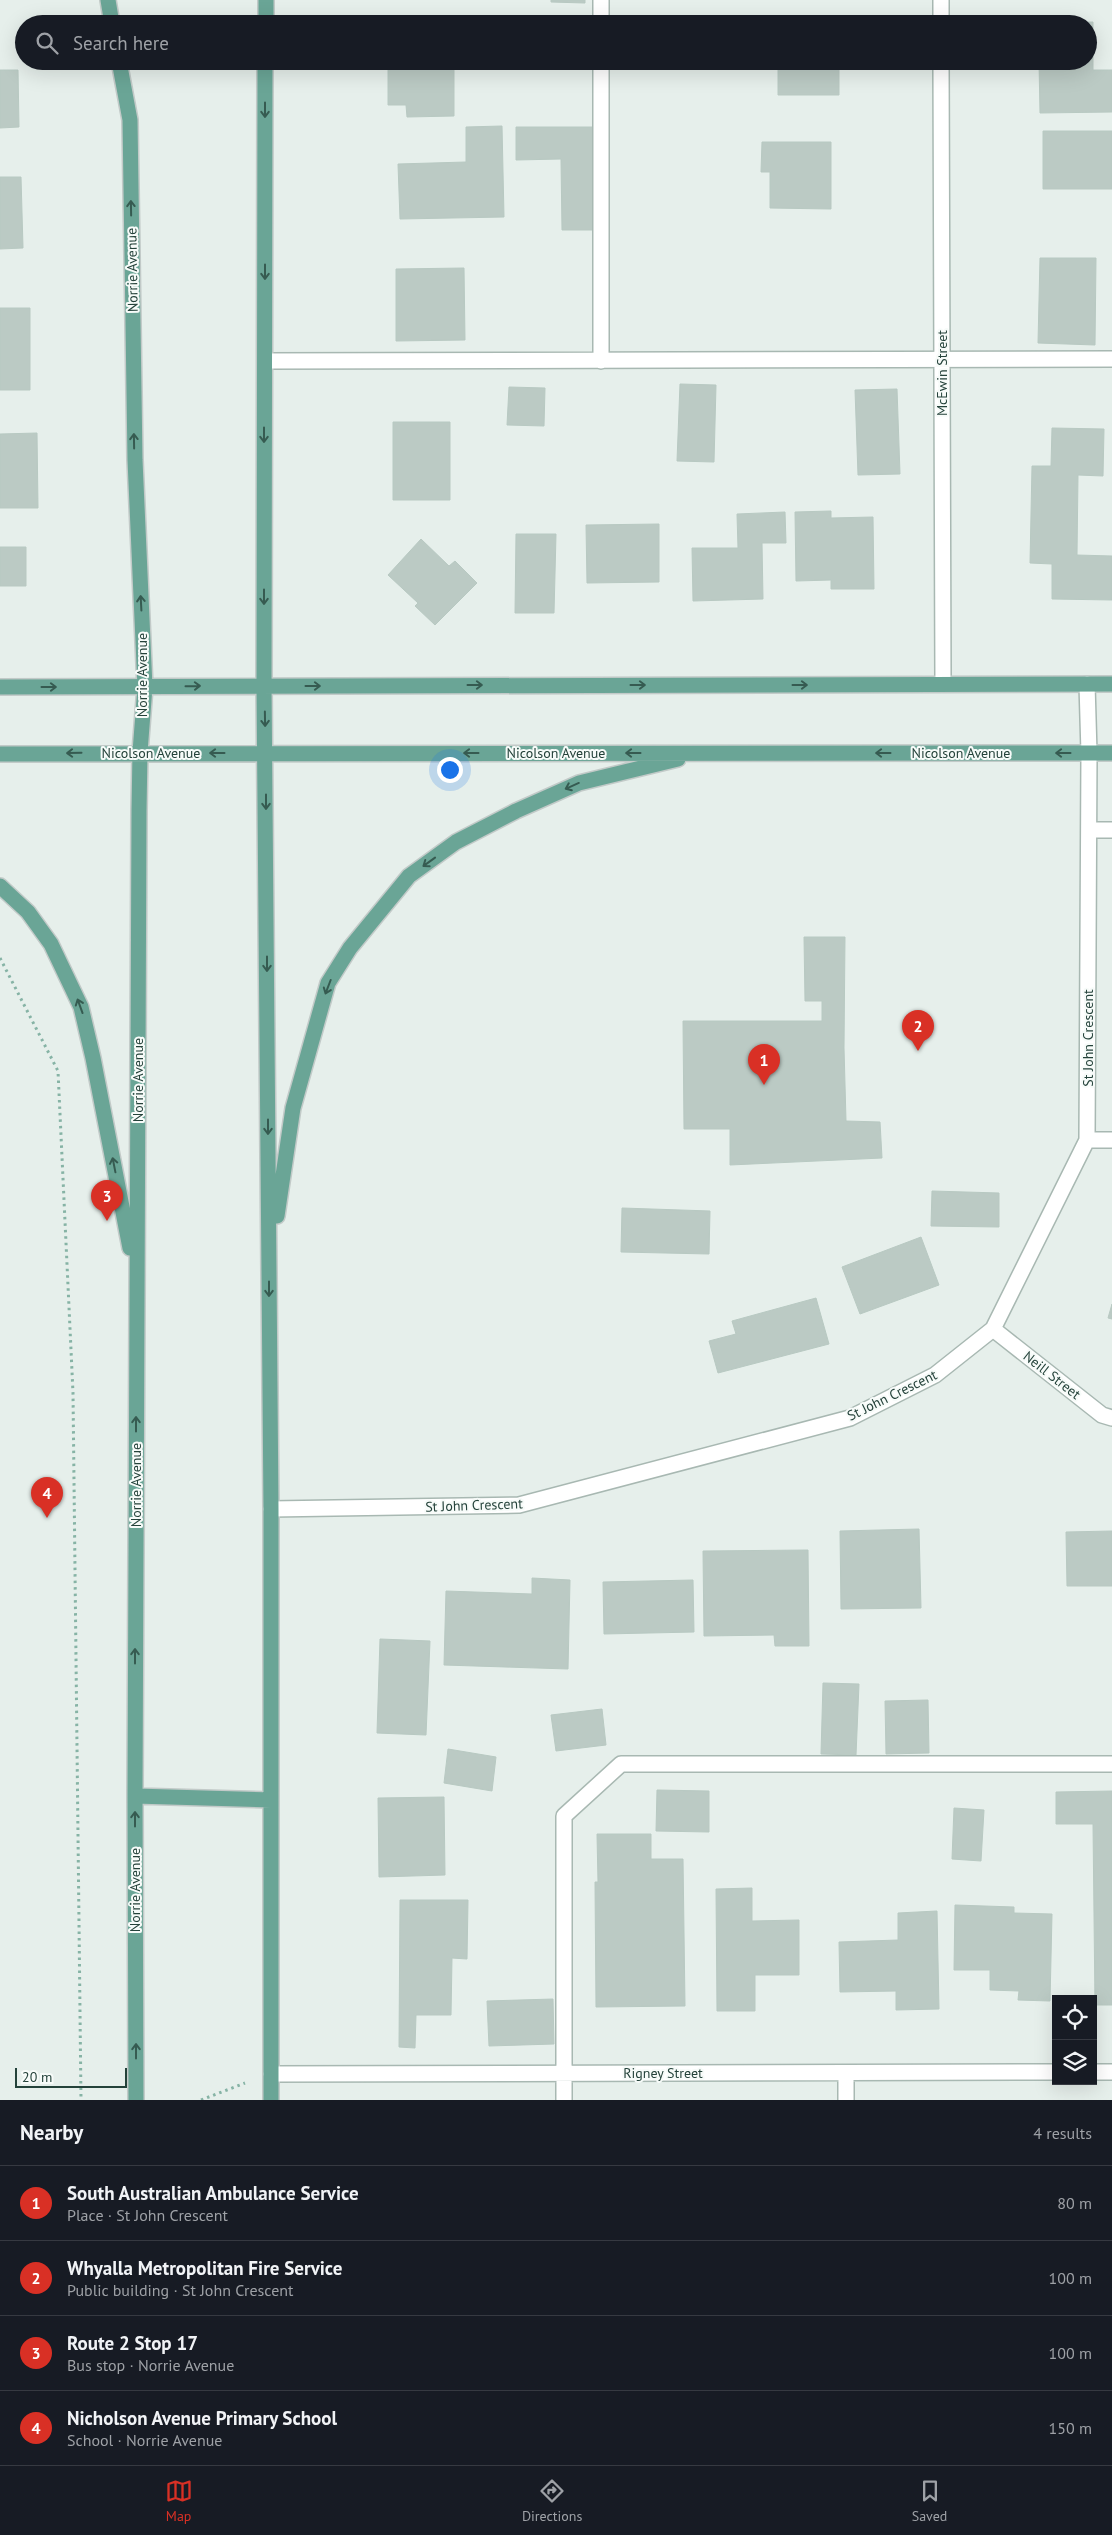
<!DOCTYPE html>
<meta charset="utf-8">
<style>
body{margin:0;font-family:"PT Sans",sans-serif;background:#20242c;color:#f1f3f6}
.controls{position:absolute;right:15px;bottom:15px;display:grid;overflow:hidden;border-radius:0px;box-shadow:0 5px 20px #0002}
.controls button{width:45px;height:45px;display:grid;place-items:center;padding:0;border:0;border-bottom:1px solid #363941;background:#171b24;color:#f1f3f6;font:25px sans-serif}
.scale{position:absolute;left:15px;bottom:12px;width:112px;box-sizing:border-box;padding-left:5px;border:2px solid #24423a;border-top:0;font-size:14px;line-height:18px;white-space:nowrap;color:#24423a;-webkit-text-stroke:4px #f7fbf9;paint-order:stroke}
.you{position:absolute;left:449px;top:769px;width:18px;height:18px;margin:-12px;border:4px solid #fff;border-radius:50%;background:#1a73e8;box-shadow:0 0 0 8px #1a73e833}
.badge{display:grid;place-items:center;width:32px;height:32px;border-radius:50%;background:#d93025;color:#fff;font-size:16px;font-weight:700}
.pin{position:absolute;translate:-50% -41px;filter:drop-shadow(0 1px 2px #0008)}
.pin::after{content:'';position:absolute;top:26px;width:18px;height:15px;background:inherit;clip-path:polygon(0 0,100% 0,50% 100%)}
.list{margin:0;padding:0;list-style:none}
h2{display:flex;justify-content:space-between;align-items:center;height:65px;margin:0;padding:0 20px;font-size:21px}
h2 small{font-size:16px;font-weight:400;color:#9ea1a6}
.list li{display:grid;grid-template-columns:32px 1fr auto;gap:15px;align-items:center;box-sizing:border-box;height:75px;padding:0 20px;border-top:1px solid #363941}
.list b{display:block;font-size:19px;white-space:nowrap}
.list p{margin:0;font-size:16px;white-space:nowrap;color:#9ea1a6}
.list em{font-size:16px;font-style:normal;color:#9ea1a6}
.icon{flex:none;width:28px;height:28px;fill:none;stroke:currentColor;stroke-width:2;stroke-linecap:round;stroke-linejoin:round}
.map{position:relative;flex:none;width:1112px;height:2100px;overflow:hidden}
.search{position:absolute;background:#171b24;box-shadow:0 5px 20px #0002;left:15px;right:15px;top:15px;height:55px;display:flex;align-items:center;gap:12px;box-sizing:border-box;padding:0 18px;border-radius:28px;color:#9ea1a6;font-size:19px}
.sheet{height:365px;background:#171b24}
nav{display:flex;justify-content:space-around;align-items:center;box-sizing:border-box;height:70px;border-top:1px solid #363941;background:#171b24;font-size:14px;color:#9ea1a6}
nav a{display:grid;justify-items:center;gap:2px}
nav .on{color:#d93025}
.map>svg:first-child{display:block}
</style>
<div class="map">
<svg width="1112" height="2100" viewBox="0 0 1112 2100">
<rect width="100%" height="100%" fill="#e6efeb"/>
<!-- building -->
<path fill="#bbcac4" stroke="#b8c9c2" d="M551,0H585V3L551,2Z
M778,22H839V24H778Z
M1093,22V70H1112V112L1040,113L1039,61H1088V24L1039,23Z
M391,61H454V116L407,117L406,105H388V70H391Z
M778,61H839V95H778Z
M0,70H18L19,127L0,128Z
M502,126L504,217L400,219L398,164L466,162V127Z
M516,127H597L598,230H562L561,159L516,160Z
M1043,131H1112V189H1043Z
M762,142H831V209L770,208V172H761Z
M0,177H21L23,248L0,249Z
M1040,258H1096L1095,345L1038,343Z
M464,268L465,340L396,341V269Z
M0,308H30V390H0Z
M680,384L716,385L714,462L677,461Z
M509,387L545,388L544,426L507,425Z
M897,389L900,474L858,475L855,390Z
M393,422H450V500H393Z
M1052,428L1104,429L1103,476L1078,475L1077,555L1112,556V600L1052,599V564L1030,563L1032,466H1051Z
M37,433L38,508H0V434Z
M831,511V518L873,517L874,589H831V580L796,581L795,512Z
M785,512L786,543H762L763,599L693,601L692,548H738L737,514Z
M659,524V582L587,583L586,525Z
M516,534H556L554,613H515Z
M421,539L449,566L455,561L477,583L435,625L415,606L418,603L388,575Z
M0,547H26V586H0Z
M804,937H845L844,1048L846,1121L880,1122L882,1158L730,1165V1129H684L683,1021H822V1001H805Z
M932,1191L999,1193V1227L931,1226Z
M622,1208L710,1211L709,1254L621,1252Z
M921,1237L939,1285L860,1314L842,1267Z
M816,1298L829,1344L718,1373L709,1341L736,1334L732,1321Z
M1112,1304V1319L1108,1318Z
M919,1529L921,1608L841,1609L840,1531Z
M1112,1531V1586H1067L1066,1532Z
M808,1550L809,1646H775L774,1635L704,1636L703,1551Z
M532,1578L570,1580L568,1669L444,1665L446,1591L532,1594Z
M693,1580L694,1632L604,1634L603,1582Z
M380,1639L430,1641L426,1735L377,1733Z
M823,1683L859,1684L856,1755L821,1754Z
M928,1700L929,1753L886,1754L885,1701Z
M602,1709L606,1745L556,1751L551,1715Z
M448,1749L496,1757L492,1791L444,1783Z
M657,1790L709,1791V1832L656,1831Z
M1112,1791V2005H1095L1093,1824H1056V1792Z
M444,1797L445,1875L379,1877L378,1798Z
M954,1808L984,1810L981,1861L952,1859Z
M597,1834H651V1859H683L685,2006L596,2007L595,1882H598Z
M752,1888V1921L799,1920V1975H755V2011H717L716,1889Z
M400,1900H468L467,1959L452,1958L451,2015H416L415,2048L399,2047Z
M955,1905L1014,1907V1913L1052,1914L1050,2001L1018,2000L1019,1991L990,1990V1970H954Z
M937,1911L939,2009L896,2010V1991L840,1992L839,1942L898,1940V1913Z
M553,1999L554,2044L489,2046L487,2001Z"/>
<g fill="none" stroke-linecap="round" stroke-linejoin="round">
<!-- minor casing -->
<g stroke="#a8b8b2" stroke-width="18">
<path id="minor" d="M941,0V24
M601,24V0
M941,61L943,684
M265,361L1112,359
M601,361V61
M1089,830H1112
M1087,1140H1112
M993,1329L1102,1415L1112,1418
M271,1509L519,1505L850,1418L935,1375L993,1329L1087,1140L1089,753L1087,684
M1093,2072H1112
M846,2073V2100
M271,2074L1056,2072
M564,2100V1816L621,1764H1112"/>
</g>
<!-- major casing -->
<g stroke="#c2cac8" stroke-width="18">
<path id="major" d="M108,0L112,24
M266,24V0
M119,61L130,120L135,460L145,687L140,752L139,811L135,1796L136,2100
M265,61L264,686L271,1509V2100
M0,687L1112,684
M0,754L1112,753
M0,886L28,912L51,944L81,1007L93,1058L130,1248
M277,1216L293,1108L328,983L350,948L409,876L456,842L516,811L579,783L678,759
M135,1796L271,1800"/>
</g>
<!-- path -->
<path stroke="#86b3a5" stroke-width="3" stroke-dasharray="2.5 4" stroke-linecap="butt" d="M0,958L58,1071L73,1393L81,2100
M201,2100L245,2083"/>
<!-- minor -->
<use href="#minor" stroke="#fff" stroke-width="15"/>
<!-- major -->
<use href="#major" stroke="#6aa596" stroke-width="15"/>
</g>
<!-- one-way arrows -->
<defs><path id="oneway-shaft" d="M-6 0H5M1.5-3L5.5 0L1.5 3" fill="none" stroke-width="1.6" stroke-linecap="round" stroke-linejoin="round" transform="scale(1.25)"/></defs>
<g stroke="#365b51">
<use href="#oneway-shaft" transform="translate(265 110) rotate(90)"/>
<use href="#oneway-shaft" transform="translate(131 208) rotate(-91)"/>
<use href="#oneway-shaft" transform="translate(265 272) rotate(90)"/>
<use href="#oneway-shaft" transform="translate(264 435) rotate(90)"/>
<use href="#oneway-shaft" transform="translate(134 441) rotate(-91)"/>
<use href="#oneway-shaft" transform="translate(264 597) rotate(90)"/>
<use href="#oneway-shaft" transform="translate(141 603) rotate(-93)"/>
<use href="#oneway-shaft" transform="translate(475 685)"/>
<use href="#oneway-shaft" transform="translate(638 685)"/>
<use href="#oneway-shaft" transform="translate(800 685)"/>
<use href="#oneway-shaft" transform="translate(193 686) rotate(-1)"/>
<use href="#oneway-shaft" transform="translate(313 686)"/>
<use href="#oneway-shaft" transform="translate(49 687)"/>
<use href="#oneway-shaft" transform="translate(265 719) rotate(89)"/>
<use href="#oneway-shaft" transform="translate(74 753) rotate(179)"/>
<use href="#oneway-shaft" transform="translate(217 753) rotate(-180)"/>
<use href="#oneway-shaft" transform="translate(471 753) rotate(-180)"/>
<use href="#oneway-shaft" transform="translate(633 753) rotate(-180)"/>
<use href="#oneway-shaft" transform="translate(883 753) rotate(180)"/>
<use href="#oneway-shaft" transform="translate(1063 753) rotate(180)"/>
<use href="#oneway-shaft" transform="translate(572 786) rotate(156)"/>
<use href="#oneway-shaft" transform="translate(266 802) rotate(90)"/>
<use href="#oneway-shaft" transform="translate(429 862) rotate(144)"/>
<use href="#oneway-shaft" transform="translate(267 964) rotate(90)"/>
<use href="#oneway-shaft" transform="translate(328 987) rotate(111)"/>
<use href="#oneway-shaft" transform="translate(80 1006) rotate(-110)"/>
<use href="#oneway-shaft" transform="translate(268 1127) rotate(90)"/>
<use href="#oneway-shaft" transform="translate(114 1165) rotate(-101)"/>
<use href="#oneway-shaft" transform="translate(269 1289) rotate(90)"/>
<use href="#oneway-shaft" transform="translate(136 1424) rotate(-90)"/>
<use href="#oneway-shaft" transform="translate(135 1656) rotate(-90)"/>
<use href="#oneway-shaft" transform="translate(135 1819) rotate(-90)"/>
<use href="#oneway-shaft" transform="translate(136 2051) rotate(-90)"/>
</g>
<g text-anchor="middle" stroke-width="4" stroke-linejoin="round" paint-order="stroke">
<!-- street labels -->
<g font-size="14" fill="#24423a" stroke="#f7fbf9">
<text transform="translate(132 270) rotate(-91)" y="5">Norrie Avenue</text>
<text transform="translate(942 373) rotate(-90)" y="5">McEwin Street</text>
<text transform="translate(142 675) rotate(-90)" y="5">Norrie Avenue</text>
<text x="151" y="758">Nicolson Avenue</text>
<text x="556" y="758">Nicolson Avenue</text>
<text x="961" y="758">Nicolson Avenue</text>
<text transform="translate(1088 1038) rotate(-90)" y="5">St John Crescent</text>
<text transform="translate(138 1080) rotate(-90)" y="5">Norrie Avenue</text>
<text transform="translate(1052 1375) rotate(38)" y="5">Neill Street</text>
<text transform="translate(892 1395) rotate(-26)" y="5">St John Crescent</text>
<text transform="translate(136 1485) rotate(-90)" y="5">Norrie Avenue</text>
<text transform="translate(474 1505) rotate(-2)" y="5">St John Crescent</text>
<text transform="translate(135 1890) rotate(-90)" y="5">Norrie Avenue</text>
<text x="663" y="2078">Rigney Street</text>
</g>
</g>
</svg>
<div class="controls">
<button><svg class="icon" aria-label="locate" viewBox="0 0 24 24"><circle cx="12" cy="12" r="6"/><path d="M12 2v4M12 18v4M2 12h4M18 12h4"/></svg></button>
<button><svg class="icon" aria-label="layers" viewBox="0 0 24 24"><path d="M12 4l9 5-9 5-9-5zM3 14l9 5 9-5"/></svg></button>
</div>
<div class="scale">20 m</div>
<div class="you"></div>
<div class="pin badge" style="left:764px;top:1085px">1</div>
<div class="pin badge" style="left:918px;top:1051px">2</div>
<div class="pin badge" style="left:107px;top:1221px">3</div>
<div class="pin badge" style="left:47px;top:1518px">4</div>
<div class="search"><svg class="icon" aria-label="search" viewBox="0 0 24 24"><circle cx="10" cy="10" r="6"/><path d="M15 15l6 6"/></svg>Search here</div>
</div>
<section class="sheet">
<h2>Nearby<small>4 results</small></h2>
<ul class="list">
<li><span class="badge">1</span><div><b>South Australian Ambulance Service</b><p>Place · St John Crescent</p></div><em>80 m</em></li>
<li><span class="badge">2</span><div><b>Whyalla Metropolitan Fire Service</b><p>Public building · St John Crescent</p></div><em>100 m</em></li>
<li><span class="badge">3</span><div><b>Route 2 Stop 17</b><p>Bus stop · Norrie Avenue</p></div><em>100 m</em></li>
<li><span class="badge">4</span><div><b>Nicholson Avenue Primary School</b><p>School · Norrie Avenue</p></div><em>150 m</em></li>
</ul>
</section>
<nav>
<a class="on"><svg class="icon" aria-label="map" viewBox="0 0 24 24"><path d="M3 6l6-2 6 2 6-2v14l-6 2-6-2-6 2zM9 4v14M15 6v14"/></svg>Map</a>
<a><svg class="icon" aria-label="directions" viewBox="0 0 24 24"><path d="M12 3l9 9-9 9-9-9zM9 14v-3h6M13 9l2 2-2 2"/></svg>Directions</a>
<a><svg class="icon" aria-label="saved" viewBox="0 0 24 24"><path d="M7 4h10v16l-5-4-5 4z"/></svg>Saved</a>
</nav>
